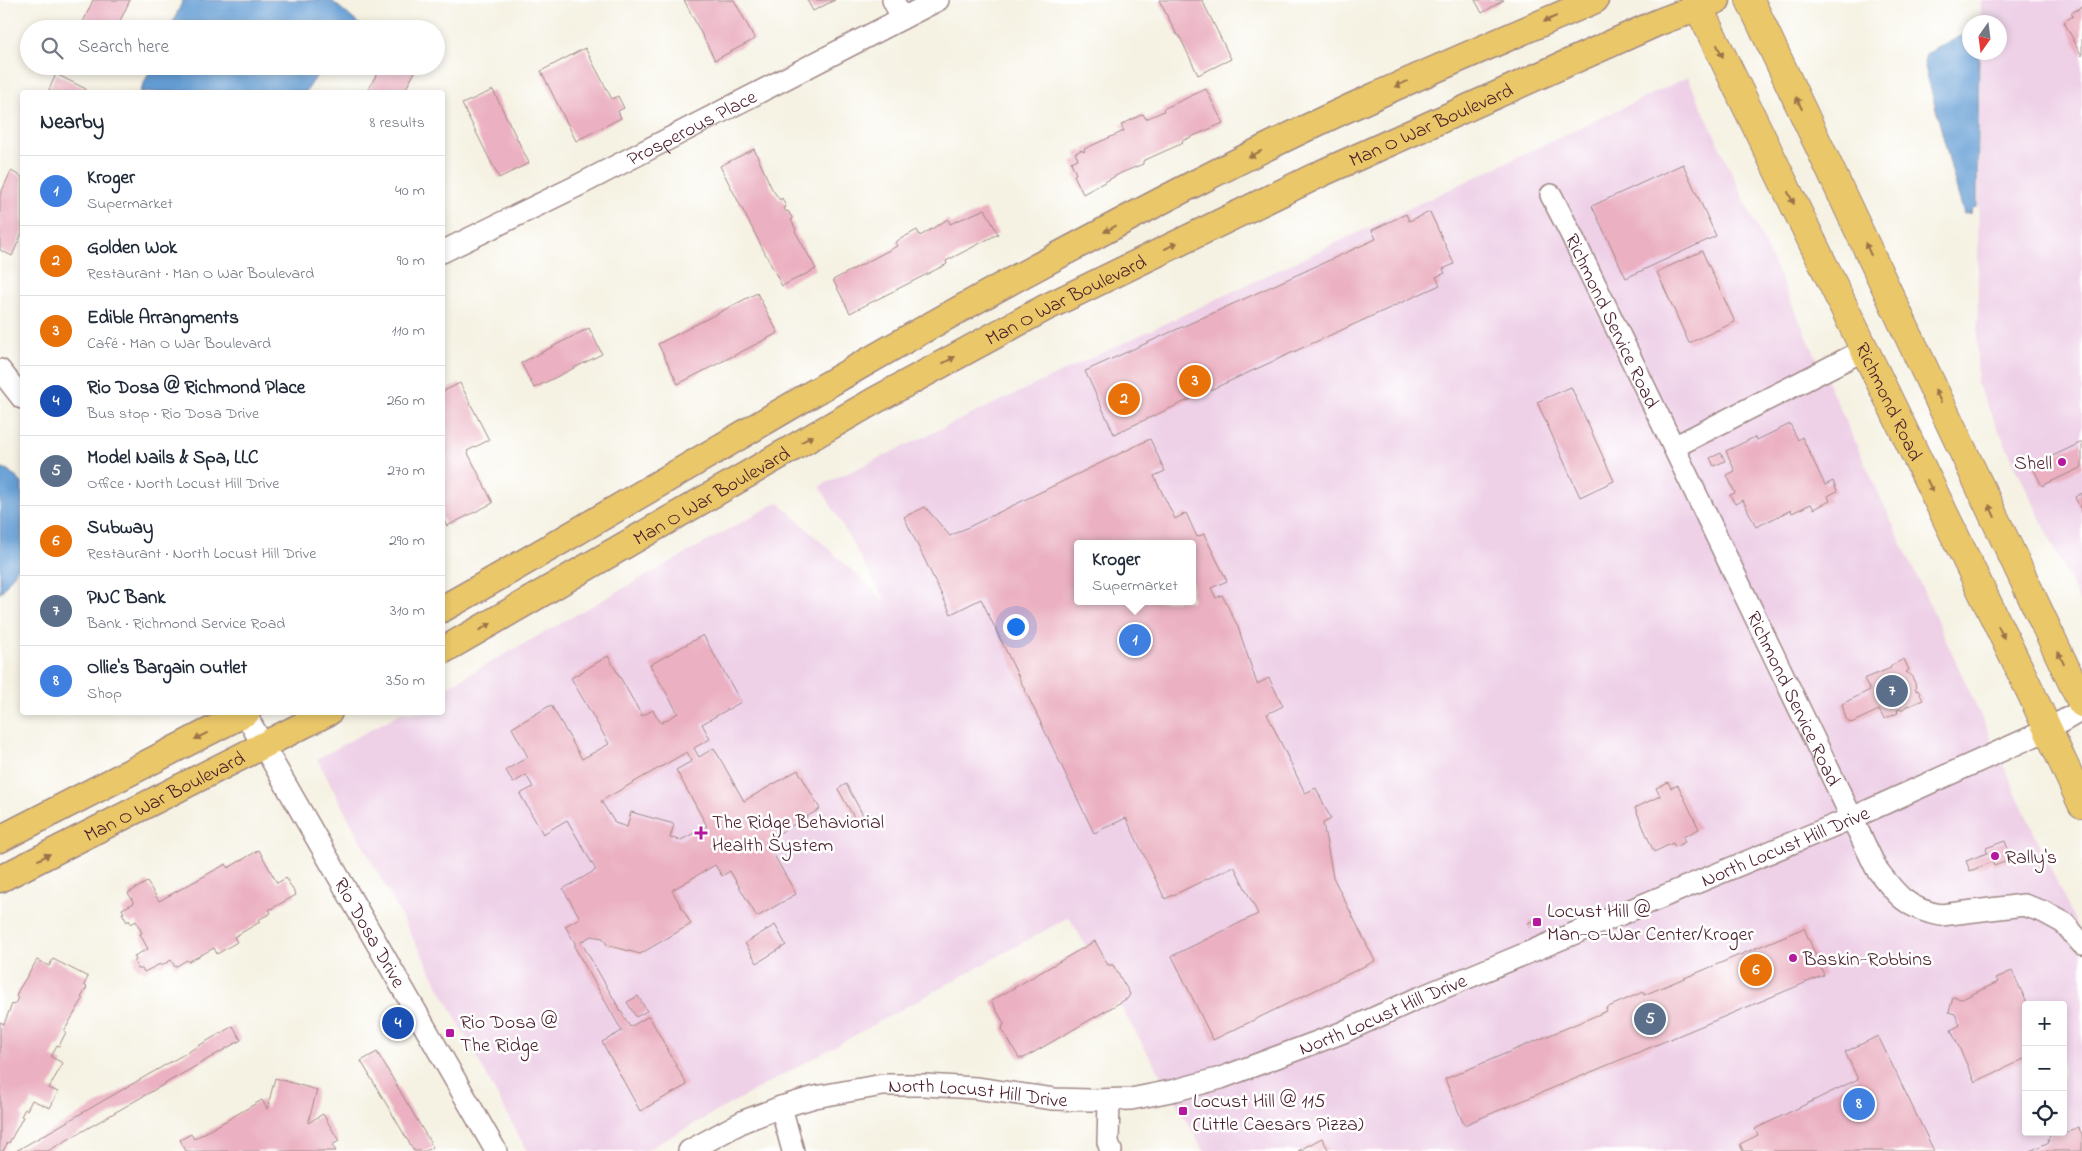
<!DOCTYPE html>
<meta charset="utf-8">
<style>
body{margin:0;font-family:"Indie Flower",sans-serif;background:#f2f2f3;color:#1f2937}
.controls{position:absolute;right:15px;bottom:15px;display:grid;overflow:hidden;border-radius:5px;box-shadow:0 2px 8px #0003}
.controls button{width:45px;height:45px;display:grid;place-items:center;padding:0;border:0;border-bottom:1px solid #e0e1e3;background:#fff;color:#1f2937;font:25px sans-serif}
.compass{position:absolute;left:1962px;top:15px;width:45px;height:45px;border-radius:50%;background:#fff;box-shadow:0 2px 8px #0003;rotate:194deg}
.you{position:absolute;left:1015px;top:626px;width:18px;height:18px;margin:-12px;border:4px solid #fff;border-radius:50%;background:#1a73e8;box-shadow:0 0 0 8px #1a73e833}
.badge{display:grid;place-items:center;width:32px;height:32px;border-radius:50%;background:#111827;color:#fff;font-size:16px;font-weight:700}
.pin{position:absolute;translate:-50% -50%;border:2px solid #fff;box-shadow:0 1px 5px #0006}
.popup{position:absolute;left:1074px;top:540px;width:122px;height:65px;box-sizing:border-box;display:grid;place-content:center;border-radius:5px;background:#fff;filter:drop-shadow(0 1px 4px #0005);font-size:16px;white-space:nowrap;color:#747a83}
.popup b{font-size:19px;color:#1f2937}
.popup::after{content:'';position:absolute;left:50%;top:100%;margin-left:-10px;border:10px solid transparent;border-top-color:#fff}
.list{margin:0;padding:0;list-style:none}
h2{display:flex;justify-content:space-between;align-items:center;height:65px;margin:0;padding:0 20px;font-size:21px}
h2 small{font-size:16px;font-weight:400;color:#747a83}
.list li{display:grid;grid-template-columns:32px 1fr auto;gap:15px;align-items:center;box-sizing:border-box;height:70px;padding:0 20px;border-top:1px solid #e0e1e3}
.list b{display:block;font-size:19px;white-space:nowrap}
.list p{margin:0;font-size:16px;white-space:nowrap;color:#747a83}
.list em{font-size:16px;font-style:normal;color:#747a83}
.icon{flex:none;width:28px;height:28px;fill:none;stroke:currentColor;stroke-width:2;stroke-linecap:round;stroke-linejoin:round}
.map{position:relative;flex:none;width:2082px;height:1151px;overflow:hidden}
.search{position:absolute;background:#fff;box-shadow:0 2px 8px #0003;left:20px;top:20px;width:425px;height:55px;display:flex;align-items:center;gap:12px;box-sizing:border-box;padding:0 18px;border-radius:28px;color:#747a83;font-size:19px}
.panel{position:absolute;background:#fff;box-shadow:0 2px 8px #0003;left:20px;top:90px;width:425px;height:625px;border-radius:5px}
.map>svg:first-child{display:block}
</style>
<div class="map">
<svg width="2082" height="1151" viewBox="0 0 2082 1151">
<rect width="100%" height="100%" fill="#fff"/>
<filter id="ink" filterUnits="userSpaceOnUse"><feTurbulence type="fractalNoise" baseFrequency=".02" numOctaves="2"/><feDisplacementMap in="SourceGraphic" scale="10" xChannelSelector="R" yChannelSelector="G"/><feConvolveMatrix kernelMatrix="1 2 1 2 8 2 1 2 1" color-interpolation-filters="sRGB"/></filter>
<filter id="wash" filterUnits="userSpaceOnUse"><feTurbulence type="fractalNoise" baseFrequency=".0096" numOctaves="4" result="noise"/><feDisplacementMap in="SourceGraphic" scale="20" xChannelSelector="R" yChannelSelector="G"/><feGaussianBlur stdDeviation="1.12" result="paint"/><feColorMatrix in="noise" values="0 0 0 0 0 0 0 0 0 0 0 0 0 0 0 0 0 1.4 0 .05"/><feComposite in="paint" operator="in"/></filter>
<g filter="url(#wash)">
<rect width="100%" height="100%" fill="#f5f2e3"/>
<!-- built -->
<path fill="#eed0e7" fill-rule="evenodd" d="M1981,0H2082V607L1977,384L1980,53L2000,52V22H1981Z
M1688,77L2082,937V1151H1204L1069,917L645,1151H527L317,759L401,713L442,712L443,689L778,502L886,602L820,486ZM1078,544H1192V601H1078ZM2026,1005H2063V1132H2026Z"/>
<!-- water -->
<path fill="#659ed4" stroke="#585e80" d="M183,0H331L360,25L357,29H170Z
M1969,32L1970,52L1979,53L1977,207L1972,208L1971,213L1964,214L1957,190L1924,63L1926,54Z
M152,66H323L306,92H140Z
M0,467L8,470L22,483V562L0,594Z"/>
<g id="blocks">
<!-- building -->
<path fill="#ebb0c1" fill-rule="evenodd" d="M93,0H130L116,29H80Z
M684,0H734L755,39L715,60Z
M807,0H835L813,11Z
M1159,0H1202L1231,59L1198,75L1179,35H1177Z
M1475,0H1504L1482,13Z
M2082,7V56L2064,22L2073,16L2071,13Z
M585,48L612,99L618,96L624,108L618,111L621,118L576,141L541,71Z
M381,66H418L404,92H367Z
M56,74L86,89L84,92H48Z
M1206,89L1223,123L1182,141L1183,143L1143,161V164L1121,173L1083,194L1074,175L1076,174L1071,162L1078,159L1075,153L1082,150L1083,152L1085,151L1084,149L1124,131L1121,125L1143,114L1146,119L1164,111L1163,109Z
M493,90L529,163L499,178L462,104Z
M754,149L772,189L780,200L782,198L786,207L784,208L786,212L788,211L793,219L791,220L796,230L795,231L816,269L782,286L720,166Z
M1683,164L1716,236L1626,278L1592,206Z
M11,171L22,177V233L12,256L0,250V195Z
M985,209L998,234L946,261L947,264L850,313L833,280L897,246L895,242L917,230L920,236L948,219L950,224Z
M1430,212L1454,264L1443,269L1445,273L1436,277L1440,285L1114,434L1085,371L1376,239L1372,230L1406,214L1409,221Z
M1702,251L1735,322L1689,343L1657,272Z
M757,293L778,333L678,384L658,344Z
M589,328L602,354L534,388L521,363Z
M460,383L489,440L467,451L493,503L447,526L442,518V392Z
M1571,387L1614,481L1580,497L1537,402Z
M1790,424L1798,440L1802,437L1825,485L1833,481L1837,491L1828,496L1830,501L1814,509L1811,504L1792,513L1791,510L1756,527L1743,500L1735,504L1730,495L1735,493L1727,475L1735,471L1726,451L1755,437L1757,440Z
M1150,439L1165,471L1154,476L1175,519L1186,513L1197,537L1204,534L1227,581L1211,588L1216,598L1222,595L1238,627L1257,684L1269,678L1283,706L1267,714L1305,793L1316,788L1331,819L1323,823L1333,877L1375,961L1213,1040L1172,956L1258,914L1234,866L1165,899L1126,818L1094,833L981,599L951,614L904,517L925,507L950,536ZM1078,544H1192V601H1078Z
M2082,442V467L2042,486L2032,466Z
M1721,453L1725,461L1714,466L1710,458Z
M2082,493V512L2075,497Z
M703,635L741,702L702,724L710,739L694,748L699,757L714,748L744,801L798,770L820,809L766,841L796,894L757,917L730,871L722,876L715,865L672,890L691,924L640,954L607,945L603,938L591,936L581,942L630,1027L649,1016L687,1085L640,1111L602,1042L622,1031L575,948V943L565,926L580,918L563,889L596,870L567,820L543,834L520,794L533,787L526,775L513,783L506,770L528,757L512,728L551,705L582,759L609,744L571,678L608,656L642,716L653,710L661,723L678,713L650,665ZM687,752L692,761L676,770L707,826L681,840L670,838L674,824L631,812L627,827L615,823L601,801Z
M1904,659L1909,670L1906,672L1911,675L1915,683L1916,691L1918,690L1923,700L1909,706L1908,705L1903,709L1897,710L1898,713L1884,719L1879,710L1851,723L1846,719L1842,704L1870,690L1864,679L1891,668L1890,666Z
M1668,782L1671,788L1678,785L1699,829L1683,837L1685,842L1675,847L1673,843L1654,852L1635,808L1660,796L1656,788Z
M846,784L864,817L856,821L838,789Z
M2005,841L2012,859L1994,866L1992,862L1970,871L1966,861L1987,853L1986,848Z
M259,850L277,883L286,878L296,895L269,910L271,913L258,920L260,922L234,937L237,942L217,954L214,948L188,962L187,960L175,967L171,960L161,966L160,964L144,972L142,969H138L134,962L136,960L134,956L148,949L140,934L142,933L136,921L131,924L129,920L127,922L122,913H124L122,909L134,903L128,893L147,882L159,901L226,864L228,868Z
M1535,920L1536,924L1529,927L1528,923Z
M775,925L786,945L757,963L745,943Z
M1804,928L1824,975L1464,1125L1445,1079L1607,1011L1606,1008L1643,992L1644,995Z
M1095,941L1108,965H1113L1130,994L1128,998L1024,1058H1019L1002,1029L1004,1023L991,1001Z
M53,959L88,977L84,985L87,987L81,998L83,999L64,1031L66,1032L59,1046L57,1045L51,1057L63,1063L49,1088L58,1092L50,1108L32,1100L27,1110L25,1109L21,1116L23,1117L9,1143L8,1142L3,1151H0V1022L4,1024L12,1004L14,1005L18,998L16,997L18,991L37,960L49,966Z
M2012,971L2028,1005H2026V1058L1975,1082L1951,1030L1960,1025L1955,1014L1949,1012L1953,997L1962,999L1998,982L1996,978Z
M638,996L647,1011L636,1017L627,1002Z
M233,1026L241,1040L48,1151H16Z
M1878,1036L1934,1151H1743L1740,1144L1758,1135L1755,1129L1858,1079L1845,1052Z
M377,1052L433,1147L426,1151H414L361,1061Z
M275,1078L317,1090L308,1123L323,1114L339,1141L332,1145L336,1151H186L180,1140L191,1134L194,1139L262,1100L267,1109Z
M2078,1127L2082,1134V1151H2030L2049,1142L2048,1139L2051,1134L2059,1132L2062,1135Z
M1322,1138L1329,1151H1298Z"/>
</g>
</g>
<g filter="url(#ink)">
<use href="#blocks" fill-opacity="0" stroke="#a08887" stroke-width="1"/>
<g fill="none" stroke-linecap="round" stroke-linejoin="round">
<!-- minor casing -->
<g stroke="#a08887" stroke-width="24">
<g id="minor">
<path d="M893,0L902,18"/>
<path id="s1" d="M1551,195L1571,234L1876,868C1895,893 1907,910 1941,915L2024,905L2044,912L2064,923L2082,944"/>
<path id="s2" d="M442,252L579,185L938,0"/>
<path d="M0,370L22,398"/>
<path d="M1674,447L1864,350"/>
<path id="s3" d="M244,712L496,1151"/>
<path d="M1109,1100L1108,1142L1111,1151"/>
<path d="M781,1107L793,1151"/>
<path id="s4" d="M689,1151L744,1121L781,1107L815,1097L883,1085H924L976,1088L1054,1099L1090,1100L1131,1099L1176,1090L1221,1078L1341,1033L1414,1000L1852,818L2047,730L2082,710"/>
</g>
</g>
<!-- major casing -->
<g stroke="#a08887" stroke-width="29">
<g id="major">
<path d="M442,609C637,500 826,381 1022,275C1137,213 1253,151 1373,97C1446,64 1521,32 1595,0"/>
<path id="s5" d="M442,651L874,401L1045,308L1322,173L1659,22L1717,0"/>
<path d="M0,839L247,712"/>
<path id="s6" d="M0,879L329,712"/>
</g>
</g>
<!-- highway casing -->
<g stroke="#a08887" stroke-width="30">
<g id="highway">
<path id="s7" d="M1695,0L2032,695L2082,804"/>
<path d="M1750,0L2082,703"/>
</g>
</g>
<!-- minor -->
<use href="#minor" stroke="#fff" stroke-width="21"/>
<!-- major -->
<use href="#major" stroke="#eac769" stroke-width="26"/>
<!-- highway -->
<use href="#highway" stroke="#eac769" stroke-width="28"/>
</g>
<!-- one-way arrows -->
<defs><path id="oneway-solid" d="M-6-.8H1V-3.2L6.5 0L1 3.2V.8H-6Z" transform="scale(1.25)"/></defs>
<g fill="#9a734a">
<use href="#oneway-solid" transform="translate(1550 19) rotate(156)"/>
<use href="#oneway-solid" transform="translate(1720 51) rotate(64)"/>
<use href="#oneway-solid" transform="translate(1401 84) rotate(156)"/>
<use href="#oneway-solid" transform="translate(1799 103) rotate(-115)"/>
<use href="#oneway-solid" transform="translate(1255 154) rotate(154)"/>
<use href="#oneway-solid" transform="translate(1791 198) rotate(64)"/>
<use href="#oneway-solid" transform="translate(1110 229) rotate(152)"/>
<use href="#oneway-solid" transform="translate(1171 246) rotate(-26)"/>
<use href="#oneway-solid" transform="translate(1868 249) rotate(-115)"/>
<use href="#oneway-solid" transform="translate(949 360) rotate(-29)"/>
<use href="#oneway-solid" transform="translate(1938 396) rotate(-115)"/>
<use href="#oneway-solid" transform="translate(807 439) rotate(-30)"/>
<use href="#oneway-solid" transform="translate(1930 486) rotate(64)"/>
<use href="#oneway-solid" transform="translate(1992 511) rotate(-115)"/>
<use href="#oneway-solid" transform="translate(485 627) rotate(-30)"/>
<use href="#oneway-solid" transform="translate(2001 632) rotate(64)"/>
<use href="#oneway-solid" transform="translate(2061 658) rotate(-115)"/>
<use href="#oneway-solid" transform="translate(201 736) rotate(153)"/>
<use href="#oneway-solid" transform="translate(44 857) rotate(-27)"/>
</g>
</g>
<!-- markers -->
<g fill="#b5179e" stroke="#fff" stroke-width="2">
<circle cx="2062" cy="462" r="5"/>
<path d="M698.5 825.5h5v5h5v5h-5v5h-5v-5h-5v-5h5z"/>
<circle cx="1995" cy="856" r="5"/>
<rect x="1532" y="917" width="10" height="10" rx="2.5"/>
<circle cx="1793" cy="958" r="5"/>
<rect x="445" y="1028" width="10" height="10" rx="2.5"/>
<rect x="1178" y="1106" width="10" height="10" rx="2.5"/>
</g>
<g text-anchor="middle" stroke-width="5" stroke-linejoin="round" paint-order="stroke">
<!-- street labels -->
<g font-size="20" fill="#4a1f2b" stroke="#fff">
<text dy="7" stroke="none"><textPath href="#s5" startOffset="1121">Man O War Boulevard</textPath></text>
<text dy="7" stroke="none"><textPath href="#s2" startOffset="279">Prosperous Place</textPath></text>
<text dy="7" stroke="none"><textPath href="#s5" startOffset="716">Man O War Boulevard</textPath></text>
<text dy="7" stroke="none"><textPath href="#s1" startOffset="140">Richmond Service Road</textPath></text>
<text dy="7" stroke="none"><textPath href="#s7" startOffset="446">Richmond Road</textPath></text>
<text dy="7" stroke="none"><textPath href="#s5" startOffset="311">Man O War Boulevard</textPath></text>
<text dy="7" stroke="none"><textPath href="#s1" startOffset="559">Richmond Service Road</textPath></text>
<text dy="7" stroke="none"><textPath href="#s6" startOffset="184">Man O War Boulevard</textPath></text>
<text dy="7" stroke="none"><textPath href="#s4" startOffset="1158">North Locust Hill Drive</textPath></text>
<text dy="7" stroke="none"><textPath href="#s3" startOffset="254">Rio Dosa Drive</textPath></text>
<text dy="7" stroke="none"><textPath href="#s4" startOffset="722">North Locust Hill Drive</textPath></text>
<text dy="7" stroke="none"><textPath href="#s4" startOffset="302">North Locust Hill Drive</textPath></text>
</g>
<!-- poi labels -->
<g font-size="20" fill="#4a1f2b" stroke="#fff" text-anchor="start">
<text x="2052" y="469" text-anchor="end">Shell</text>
<text x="712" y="828">The Ridge Behaviorial<tspan x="712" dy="23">Health System</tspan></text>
<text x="2005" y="863">Rally's</text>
<text x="1547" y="917">Locust Hill @<tspan x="1547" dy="23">Man-O-War Center/Kroger</tspan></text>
<text x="1803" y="965">Baskin-Robbins</text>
<text x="460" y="1028">Rio Dosa @<tspan x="460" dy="23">The Ridge</tspan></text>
<text x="1193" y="1107">Locust Hill @ 115<tspan x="1193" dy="23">(Little Caesars Pizza)</tspan></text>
</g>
</g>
</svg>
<div class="controls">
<button>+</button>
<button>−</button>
<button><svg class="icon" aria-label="locate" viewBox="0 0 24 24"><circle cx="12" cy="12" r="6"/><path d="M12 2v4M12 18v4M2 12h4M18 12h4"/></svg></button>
</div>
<svg class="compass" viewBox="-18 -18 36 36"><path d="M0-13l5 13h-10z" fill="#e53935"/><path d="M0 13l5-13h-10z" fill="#747a83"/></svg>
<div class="you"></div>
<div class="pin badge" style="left:1135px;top:640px;background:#3f7fe0">1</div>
<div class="popup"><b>Kroger</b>Supermarket</div>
<div class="pin badge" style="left:1124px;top:399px;background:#e8710a">2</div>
<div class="pin badge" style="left:1195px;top:381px;background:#e8710a">3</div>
<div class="pin badge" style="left:398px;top:1023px;background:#1a4fb4">4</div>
<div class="pin badge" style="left:1650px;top:1019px;background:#5c6f8a">5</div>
<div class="pin badge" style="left:1756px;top:970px;background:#e8710a">6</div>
<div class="pin badge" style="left:1892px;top:691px;background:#5c6f8a">7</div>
<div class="pin badge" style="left:1859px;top:1104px;background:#3f7fe0">8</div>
<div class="search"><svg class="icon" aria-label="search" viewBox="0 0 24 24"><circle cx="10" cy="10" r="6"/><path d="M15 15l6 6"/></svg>Search here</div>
<section class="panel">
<h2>Nearby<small>8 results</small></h2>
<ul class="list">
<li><span class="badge" style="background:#3f7fe0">1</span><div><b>Kroger</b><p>Supermarket</p></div><em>40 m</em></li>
<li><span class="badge" style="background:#e8710a">2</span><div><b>Golden Wok</b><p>Restaurant · Man O War Boulevard</p></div><em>90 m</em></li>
<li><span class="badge" style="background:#e8710a">3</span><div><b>Edible Arrangments</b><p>Café · Man O War Boulevard</p></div><em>110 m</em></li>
<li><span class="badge" style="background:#1a4fb4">4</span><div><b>Rio Dosa @ Richmond Place</b><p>Bus stop · Rio Dosa Drive</p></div><em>260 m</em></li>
<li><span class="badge" style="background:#5c6f8a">5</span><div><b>Model Nails &amp; Spa, LLC</b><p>Office · North Locust Hill Drive</p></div><em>270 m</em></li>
<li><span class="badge" style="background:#e8710a">6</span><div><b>Subway</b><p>Restaurant · North Locust Hill Drive</p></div><em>290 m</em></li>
<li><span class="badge" style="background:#5c6f8a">7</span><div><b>PNC Bank</b><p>Bank · Richmond Service Road</p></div><em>310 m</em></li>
<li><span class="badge" style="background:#3f7fe0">8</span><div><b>Ollie's Bargain Outlet</b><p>Shop</p></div><em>350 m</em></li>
</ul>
</section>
</div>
